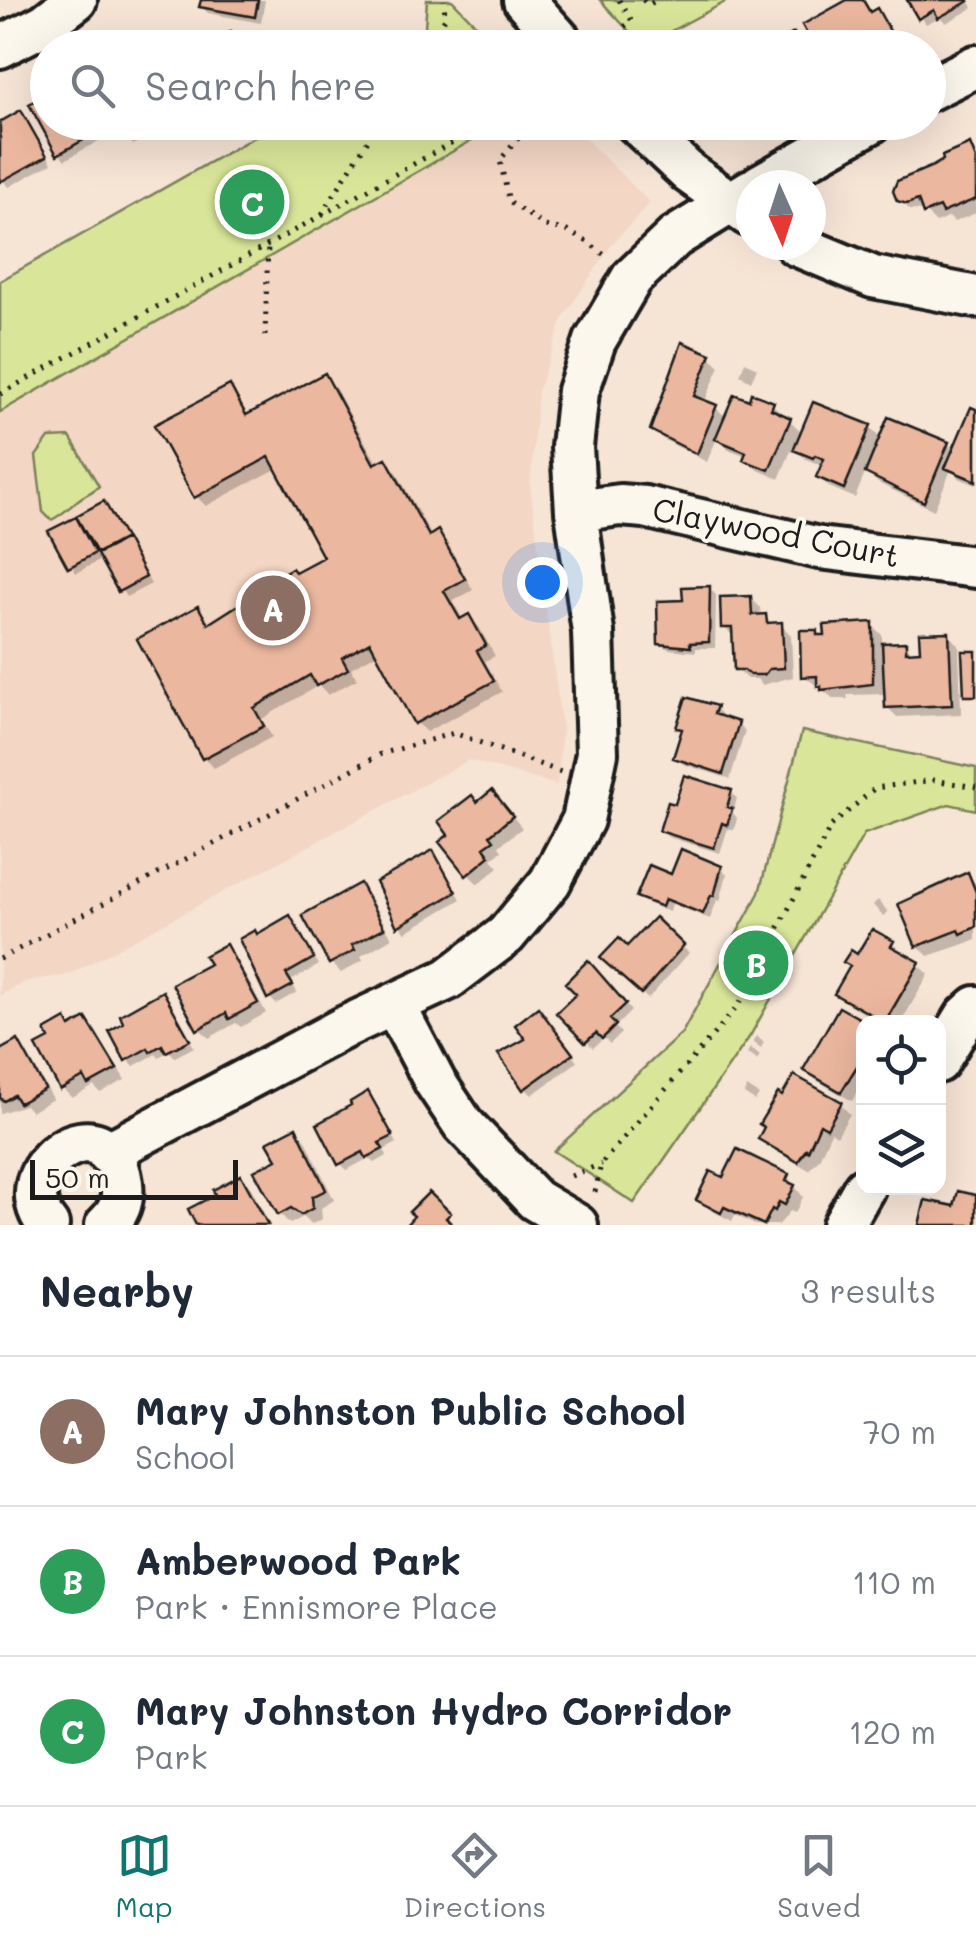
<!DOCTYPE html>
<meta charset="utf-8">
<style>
body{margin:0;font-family:Mali,sans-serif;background:#f6f6f7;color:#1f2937}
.controls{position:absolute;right:30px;bottom:30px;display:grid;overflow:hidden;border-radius:20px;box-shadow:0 10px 40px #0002}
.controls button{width:90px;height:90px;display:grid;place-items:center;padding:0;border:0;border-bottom:2px solid #e0e1e3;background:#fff;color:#1f2937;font:50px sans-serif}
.compass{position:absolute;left:736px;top:170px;width:90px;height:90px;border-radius:50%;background:#fff;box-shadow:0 10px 40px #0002;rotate:177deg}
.scale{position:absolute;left:30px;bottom:25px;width:208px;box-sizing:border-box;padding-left:10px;border:5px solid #1c1c1c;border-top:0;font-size:28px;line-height:35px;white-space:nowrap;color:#1c1c1c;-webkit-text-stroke:8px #fbf7ec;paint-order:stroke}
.you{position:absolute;left:542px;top:582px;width:35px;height:35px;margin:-25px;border:8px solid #fff;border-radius:50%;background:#1a73e8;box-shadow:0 0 0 15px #1a73e833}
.badge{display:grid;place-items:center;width:65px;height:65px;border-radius:50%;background:#0f766e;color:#fff;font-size:32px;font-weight:700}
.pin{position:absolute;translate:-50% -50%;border:5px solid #fff;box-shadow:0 2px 10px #0006}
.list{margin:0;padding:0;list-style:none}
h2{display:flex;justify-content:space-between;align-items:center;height:130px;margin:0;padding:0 40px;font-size:42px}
h2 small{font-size:32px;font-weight:400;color:#747a83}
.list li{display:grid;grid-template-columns:65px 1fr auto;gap:30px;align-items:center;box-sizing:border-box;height:150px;padding:0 40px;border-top:2px solid #e0e1e3}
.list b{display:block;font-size:38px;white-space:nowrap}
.list p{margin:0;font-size:32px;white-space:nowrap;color:#747a83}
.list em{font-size:32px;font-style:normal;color:#747a83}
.icon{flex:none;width:55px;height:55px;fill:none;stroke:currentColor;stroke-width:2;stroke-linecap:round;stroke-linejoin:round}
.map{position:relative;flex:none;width:976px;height:1225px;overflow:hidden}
.search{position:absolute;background:#fff;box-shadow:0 10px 40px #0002;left:30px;right:30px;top:30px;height:110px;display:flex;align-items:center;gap:25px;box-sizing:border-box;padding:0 35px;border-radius:55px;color:#747a83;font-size:38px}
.sheet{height:580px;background:#fff}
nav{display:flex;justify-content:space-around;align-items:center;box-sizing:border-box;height:140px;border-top:2px solid #e0e1e3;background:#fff;font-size:28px;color:#747a83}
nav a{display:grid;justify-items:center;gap:5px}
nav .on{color:#0f766e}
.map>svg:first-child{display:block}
</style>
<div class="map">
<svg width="976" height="1225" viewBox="0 0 976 1225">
<rect width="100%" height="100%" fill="#f6e4d5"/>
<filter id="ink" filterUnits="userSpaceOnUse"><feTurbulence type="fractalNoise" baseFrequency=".01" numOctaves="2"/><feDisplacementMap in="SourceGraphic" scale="20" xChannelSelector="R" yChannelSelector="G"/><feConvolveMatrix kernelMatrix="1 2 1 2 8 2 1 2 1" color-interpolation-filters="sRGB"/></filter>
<g filter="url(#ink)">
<!-- built -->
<path fill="#f3d6c4" d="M502,123H570L650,203L612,244L563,318L538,390L530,486L562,730L557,785L469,760L68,975L30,980L0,995V412Z"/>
<!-- green -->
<path fill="#d9e699" stroke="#7a815a" stroke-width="2.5" d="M427,0H452L497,47H412L424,40Z
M600,0H729L643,46Z
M279,123H502L0,412V281Z
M70,437L99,486C92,493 85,494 78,500C68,508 64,514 51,520L43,512L36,456L49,438Z
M802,731L976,768V810L949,804L864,834L750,1036L634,1203L554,1151L682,1033L759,893Z"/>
<!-- shadow -->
<path fill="#0003" d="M203,0H265L261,23L208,13L202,7Z
M852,0H862L873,14L876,11L886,21L901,48H818Z
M910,0H969L973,8L946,23L940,17L926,24Z
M21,113L52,163L9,187L0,177V123Z
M48,122H104L111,134L65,160L59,153Z
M118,122H174L133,145Z
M969,147L976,154V213L954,222L949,217L936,223L924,211L910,210L899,199Z
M683,345L709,356L720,366L704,403L715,407L727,418L750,403L772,404L803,433L870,428L881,439L948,444L955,451L976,412V485L959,478L951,470L934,510L878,483L866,471L855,498L829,487L819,477L823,466L806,459L793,446L779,479L756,469L746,459L747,456L728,449L717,438L707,462L663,439L653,429Z
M745,362L757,368L751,381L740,375Z
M324,376L334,386L378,465L386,461L396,471L432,537L438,533L448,544L473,590L453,601L463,620L469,617L479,627L495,656L485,661L502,692L426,732L416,722L378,653L351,668L357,679L328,695L319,685L262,719L272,737L214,768L204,758L198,609L211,625L327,558L278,468L206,506L196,496L229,388L249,416Z
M104,504L151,584L126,597L102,559L76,573L52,532Z
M709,588L716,595L715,648H696V652L668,649L661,643L685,602Z
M750,598L760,608L761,617H765L774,625H781L791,635L793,677L762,685L757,679H747L736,669L735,638L724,627Z
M872,625L882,635V646L905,645L914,654H922L948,634L959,645L961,714L897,717L887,707V694L847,695L848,699H834L804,676L816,632L821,637Z
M716,708L722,715L721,719L738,724L745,731L730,779L683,764L676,758L684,732L679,727Z
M731,792L737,798L733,813L737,818L734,830L728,828L720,853L668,837L662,831L677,807Z
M502,803L522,828L499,846L502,851L492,859L499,867L478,884L468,874L478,804Z
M433,853L461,899L406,932L399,925Z
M721,868L727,874L720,901L717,900L710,919L672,904L669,912L646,903L639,896L672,878Z
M967,875L976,884V940L928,956L918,946Z
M359,886L369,896L392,938L361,956L363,960L341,973L331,962Z
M878,900L888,912L883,916L873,905Z
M290,919L319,965L291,981L297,992L276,1004L269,997L257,936Z
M655,921L689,953L648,999L604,957L627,950Z
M892,943L929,974L901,1022H880L848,1004L838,994L858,958Z
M225,947L235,957L266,1013L241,1027L236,1023L209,1038L199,1028L212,965Z
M594,970L631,1011L615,1027L621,1033L610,1044L604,1038L593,1048L559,1013L579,994Z
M163,995L194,1047L175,1057L169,1051L159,1057L156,1054L134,1066L127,1059Z
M545,1017L577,1062L532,1095L525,1088L529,1039Z
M86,1021L96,1031L125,1080L100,1093L94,1086L72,1098L62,1088L52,1040L65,1022L72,1029Z
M864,1024V1081L852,1101L816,1080L806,1070Z
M756,1036L764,1042L761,1048L753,1042Z
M17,1043L27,1053L53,1099L31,1112L25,1105L0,1113V1052Z
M750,1048L760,1055L757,1060L747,1053Z
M747,1087L759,1095L755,1101L744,1094Z
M368,1095L397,1143L384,1150L387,1156L375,1163L369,1158L347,1170L340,1163Z
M840,1104L850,1114L837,1136L831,1132L819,1159L809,1170L771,1148L761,1138Z
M296,1130L306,1140L334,1200L321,1208L322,1219L312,1224L303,1217L290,1224L280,1214V1160Z
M787,1176L803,1197L795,1213L790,1211L779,1225H755L735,1215L732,1221L709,1209L699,1199L724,1181Z
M240,1178L251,1188L270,1225H199Z"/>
<!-- building -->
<path fill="#ebb79e" stroke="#1c1c1c" stroke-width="2.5" d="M201,0H258L255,17L199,7Z
M847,0H863L870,12L877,8L895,40L881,48H815L802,25Z
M907,0H968L969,1L938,18L934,10L918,19Z
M231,31L245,48H211Z
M794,33L802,48H767Z
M48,94V122H104L106,127L57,155L29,104Z
M21,110L47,156L0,182V122Z
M115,122H156L125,140Z
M970,144L976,159V199L942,213L939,207L923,214L918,200L907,204L897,201L893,191L897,181L933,166L943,160L942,156Z
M682,342L711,354L694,396L717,405L697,454L650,430Z
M325,373L374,464L386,458L429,536L438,530L465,579L444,591L460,619L469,614L486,645L477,651L494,681L414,724L370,642L342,658L348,669L316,686L310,675L254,708L264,726L202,759L137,639L198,606L208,624L263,589L261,585L292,568L295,572L323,557L269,457L194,498L154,425L230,385L246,415Z
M751,393L774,402L771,409L791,418L769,470L743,460L746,452L715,439L734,394L749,400Z
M813,402L871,425L844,489L816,477L824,459L815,455L813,458L793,450Z
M971,407L976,409V481L945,468Z
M888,417L949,442L924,502L865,473Z
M104,501L125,538L97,553L76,516Z
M76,517L95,553L68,568L48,531Z
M126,539L146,577L118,592L97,554Z
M710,586L709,642L690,643L691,647L658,644L657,601L683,600L682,587Z
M751,596L752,615L766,614L767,623L782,622L784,668L769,669L764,675H750L744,670H734L732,628H721L720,597Z
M873,622V684L821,690V686L817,687V676L801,677L800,630H817V635H825L824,625Z
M949,632L952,705L885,708L882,643L906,642V652L920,651L919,633Z
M962,651H976V696H964Z
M686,697L717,706L714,714L739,722L723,774L673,758L682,729L676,728Z
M684,775L732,790L727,807L732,809L727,825L722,823L714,848L659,831L668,802L675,804Z
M492,790L513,816L490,835L494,840L484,847L490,856L466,876L439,842L448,835L438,821L472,795L477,802Z
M681,849L722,866L714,896L711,895L703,914L665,899L662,907L636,897L649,865L671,874Z
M433,850L456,892L397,927L376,882Z
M968,872L976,892V927L961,934L959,930L916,947L898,904Z
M360,883L384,928L352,945L355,950L329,964L302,915Z
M290,915L314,958L286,974L293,985L267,999L239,939L255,930L257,934Z
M655,917L684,945L641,994L600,958L619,938L627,946Z
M872,929L894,941L891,946L920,962L885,1022L834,994L850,966L843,962L851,950L857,954Z
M226,944L258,1003L229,1019L226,1013L197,1030L172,984L209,964L204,956Z
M588,960L626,1004L610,1019L616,1025L602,1039L596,1033L585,1043L556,1013L576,994L565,983Z
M163,991L190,1040L166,1052L162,1045L150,1052L148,1048L125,1061L109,1031L123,1023L120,1015Z
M538,1007L573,1054L523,1090L498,1054L525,1039L515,1025Z
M839,1007L866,1022L864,1055L841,1092L803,1070Z
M86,1018L117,1069L88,1085L84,1077L60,1090L36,1046L49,1039L45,1031L66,1019L70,1027Z
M18,1040L45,1089L19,1103L14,1095L4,1101L0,1098V1050Z
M794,1075L842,1102L827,1128L820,1124L808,1151L806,1149L798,1162L758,1139L764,1127L759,1124L778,1093L782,1096Z
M368,1091L393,1136L379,1143L383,1149L366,1158L363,1152L338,1165L317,1124L351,1105L350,1102Z
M296,1127L326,1190L312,1197L313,1208L301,1215L291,1208L278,1215L254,1171L277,1159L267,1142Z
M737,1149L789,1174L786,1181L795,1185L785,1205L779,1202L775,1211L772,1209L764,1225L724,1207L721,1213L696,1200L710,1171L723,1177Z
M241,1175L268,1225H196L188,1209L215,1195L213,1190Z
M958,1191L976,1195V1225H919L925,1200L954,1206Z
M429,1192L451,1213L446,1218L453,1225H406L414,1216L409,1212Z"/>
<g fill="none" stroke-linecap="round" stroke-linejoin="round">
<!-- minor casing -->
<g stroke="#1c1c1c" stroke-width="48">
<path id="minor" d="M524,0L567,48
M0,47L45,24L76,0
M928,90L976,66
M635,122L689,173L748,215
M760,185L872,122
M796,245L873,277L976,297
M576,511L620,505L645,507L819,548L976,567
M395,1006L435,1082L463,1124L535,1200L577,1225
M938,1062L966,1016L976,1007
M107,1153L347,1026L448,979L506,935L550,882L583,820L597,753L593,632L576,511L572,447L578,391L595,341L632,278L675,237L751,190
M48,1225C0,1169 109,1095 122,1183C124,1200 119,1214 106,1225
M843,1225L864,1188"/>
</g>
<!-- path -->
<path stroke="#1c1c1c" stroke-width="5" stroke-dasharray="2.5 8" stroke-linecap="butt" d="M619,0L632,21L621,29
M643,0L648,5L657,0
M427,48L445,18L444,0
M532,122L500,160L509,202L545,226L565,230L588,242L607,257
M322,214L379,122
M265,336L268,245
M0,394L489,122
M0,959L381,754L454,733L561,772
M571,1176L601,1164
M595,1192L601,1164L739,1005L831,826L875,788L933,780L976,787"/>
<!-- minor -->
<use href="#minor" stroke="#fbf7ec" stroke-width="40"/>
</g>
</g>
<g text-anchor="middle" stroke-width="8" stroke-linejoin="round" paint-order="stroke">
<!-- street labels -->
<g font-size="32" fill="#1c1c1c" stroke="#fbf7ec">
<text transform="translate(776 533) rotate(11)" y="11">Claywood Court</text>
</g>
</g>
</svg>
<div class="controls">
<button><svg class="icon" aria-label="locate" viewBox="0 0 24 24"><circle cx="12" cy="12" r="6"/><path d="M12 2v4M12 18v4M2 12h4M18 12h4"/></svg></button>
<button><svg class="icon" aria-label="layers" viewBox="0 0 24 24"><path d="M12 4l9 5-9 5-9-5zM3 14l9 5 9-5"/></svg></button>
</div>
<svg class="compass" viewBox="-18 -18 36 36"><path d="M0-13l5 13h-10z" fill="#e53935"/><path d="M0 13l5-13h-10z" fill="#747a83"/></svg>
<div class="scale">50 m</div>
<div class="you"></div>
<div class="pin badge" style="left:273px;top:608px;background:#8d6e63">A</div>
<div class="pin badge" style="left:756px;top:963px;background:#2e9e5b">B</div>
<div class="pin badge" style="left:252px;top:202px;background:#2e9e5b">C</div>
<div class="search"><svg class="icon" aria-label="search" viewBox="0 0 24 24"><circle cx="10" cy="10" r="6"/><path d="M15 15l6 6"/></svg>Search here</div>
</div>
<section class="sheet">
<h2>Nearby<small>3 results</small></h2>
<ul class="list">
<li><span class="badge" style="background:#8d6e63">A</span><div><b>Mary Johnston Public School</b><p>School</p></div><em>70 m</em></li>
<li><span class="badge" style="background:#2e9e5b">B</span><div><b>Amberwood Park</b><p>Park · Ennismore Place</p></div><em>110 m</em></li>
<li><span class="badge" style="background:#2e9e5b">C</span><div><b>Mary Johnston Hydro Corridor</b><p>Park</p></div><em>120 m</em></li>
</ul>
</section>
<nav>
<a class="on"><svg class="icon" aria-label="map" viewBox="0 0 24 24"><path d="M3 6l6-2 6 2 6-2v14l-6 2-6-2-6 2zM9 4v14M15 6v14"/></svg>Map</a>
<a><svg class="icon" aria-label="directions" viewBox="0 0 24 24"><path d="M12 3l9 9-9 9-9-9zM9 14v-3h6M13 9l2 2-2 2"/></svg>Directions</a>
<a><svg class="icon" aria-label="saved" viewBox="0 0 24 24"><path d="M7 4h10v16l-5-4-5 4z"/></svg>Saved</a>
</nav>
